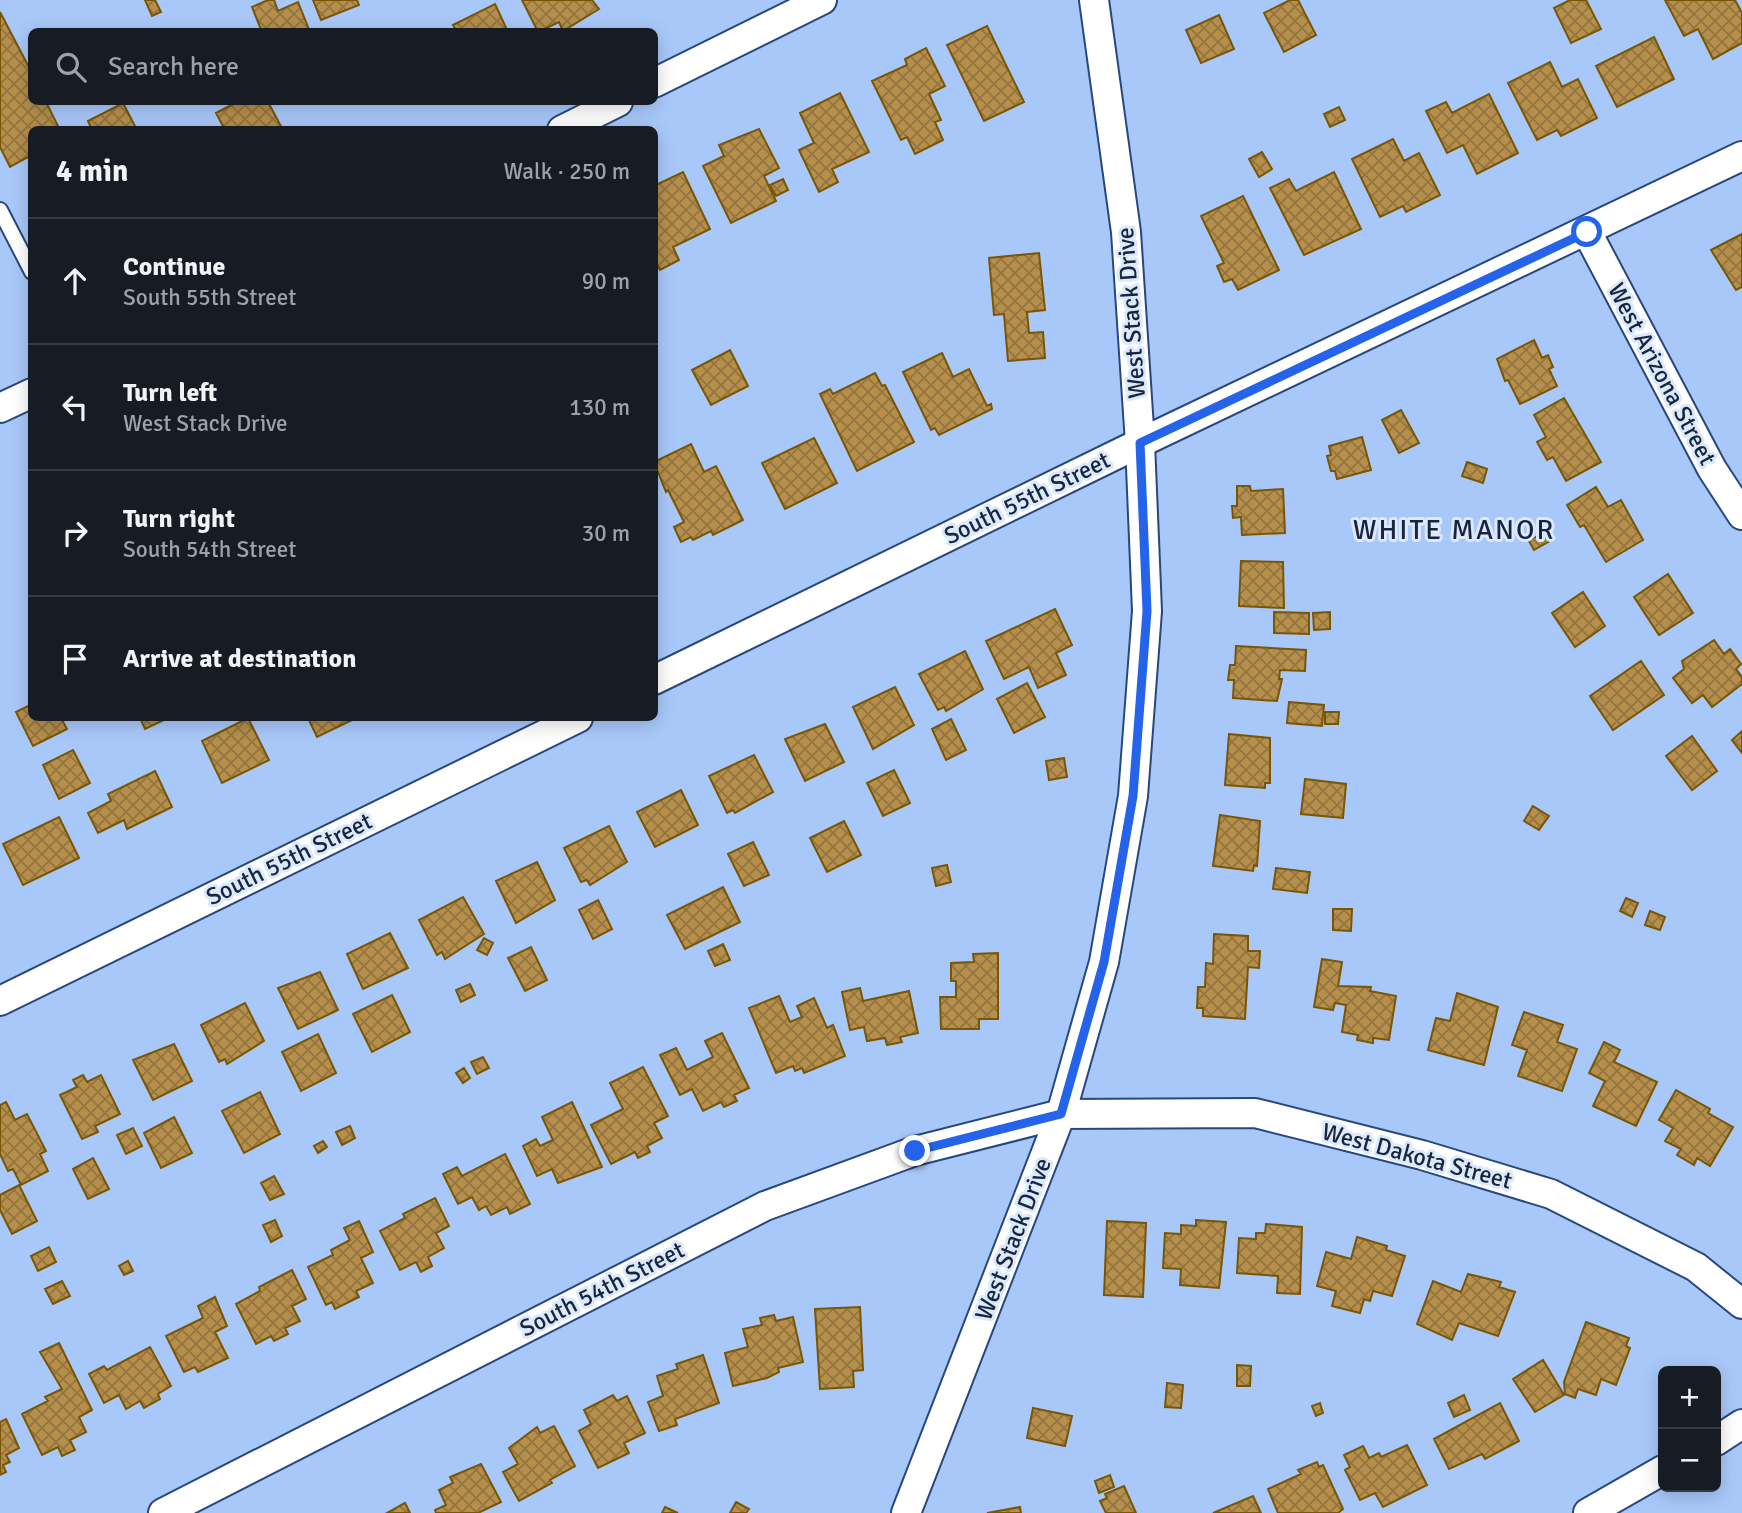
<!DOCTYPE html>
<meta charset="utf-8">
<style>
body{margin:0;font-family:Signika,sans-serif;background:#242831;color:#f1f3f6}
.controls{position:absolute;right:21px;bottom:21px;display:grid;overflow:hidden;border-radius:10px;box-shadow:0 4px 18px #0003}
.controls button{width:63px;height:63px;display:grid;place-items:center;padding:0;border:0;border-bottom:2px solid #363941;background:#171b24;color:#f1f3f6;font:35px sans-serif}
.stop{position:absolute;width:21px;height:21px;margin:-16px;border:5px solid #2563eb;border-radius:50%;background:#fff}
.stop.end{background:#2563eb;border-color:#fff;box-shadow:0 2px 7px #0008}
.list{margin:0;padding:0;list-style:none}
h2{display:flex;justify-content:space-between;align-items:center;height:91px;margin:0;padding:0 28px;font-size:30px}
h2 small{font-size:23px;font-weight:400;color:#9ea1a6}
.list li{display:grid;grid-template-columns:46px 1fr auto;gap:21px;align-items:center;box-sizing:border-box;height:126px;padding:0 28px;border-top:2px solid #363941}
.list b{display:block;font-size:26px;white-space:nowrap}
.list p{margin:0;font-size:23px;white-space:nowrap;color:#9ea1a6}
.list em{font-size:23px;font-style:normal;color:#9ea1a6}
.icon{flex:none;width:38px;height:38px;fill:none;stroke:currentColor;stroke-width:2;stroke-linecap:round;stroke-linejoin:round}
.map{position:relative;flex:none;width:1742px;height:1513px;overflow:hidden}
.search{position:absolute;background:#171b24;box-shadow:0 4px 18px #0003;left:28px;top:28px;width:630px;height:77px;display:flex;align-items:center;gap:18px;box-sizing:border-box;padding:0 24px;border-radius:10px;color:#9ea1a6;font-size:26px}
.panel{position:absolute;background:#171b24;box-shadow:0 4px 18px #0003;left:28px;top:126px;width:630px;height:595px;border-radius:10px}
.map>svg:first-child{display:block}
</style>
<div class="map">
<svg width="1742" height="1513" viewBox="0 0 1742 1513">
<defs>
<pattern id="building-cross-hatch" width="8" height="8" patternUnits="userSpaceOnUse" patternTransform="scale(1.75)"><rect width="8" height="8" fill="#b68f4c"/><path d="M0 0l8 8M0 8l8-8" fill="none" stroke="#937540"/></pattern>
</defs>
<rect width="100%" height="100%" fill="#a9c8fa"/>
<!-- building -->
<path fill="url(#building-cross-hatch)" stroke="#795605" stroke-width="2" d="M145,0H155L161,12L152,16Z
M268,0H274L278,11L298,2L310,32H262L252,7Z
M313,0H357L359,5L321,20Z
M522,0H592L599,9L563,31L559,22L538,32Z
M1290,0H1298L1316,35L1284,52L1264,13Z
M1570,0H1586L1601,29L1571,43L1554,8Z
M1665,0H1735L1742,13V43L1713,59L1698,29L1684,36Z
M495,4L508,32H457L453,25Z
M0,12L32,73V102H46L60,130H32V155L10,167L0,147Z
M1219,15L1234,49L1201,63L1186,30Z
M987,26L1024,102L984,121L947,45Z
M1654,37L1674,79L1617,107L1596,66Z
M926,48L945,86L929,94L941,120L935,122L943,140L915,154L907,137L901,140L872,81L907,65L905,59Z
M1550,62L1562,87L1578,79L1597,118L1561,136L1557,130L1537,140L1508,83Z
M840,93L869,152L832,169L838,182L819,192L799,150L814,143L800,113Z
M1489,94L1518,153L1477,174L1463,145L1447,153L1426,111L1446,102L1452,113Z
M237,102H268L283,130H225L216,113Z
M123,103L137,130H92L88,121Z
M1339,107L1345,120L1330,127L1324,114Z
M759,129L779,168L764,176L776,201L731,223L703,166L724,156L719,145Z
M1393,139L1404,161L1419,153L1440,195L1406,212L1403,206L1380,217L1352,159Z
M1262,152L1272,169L1259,177L1249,159Z
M683,172L710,229L673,247L679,260L660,270L654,259V186Z
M1334,172L1361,229L1304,255L1270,188L1289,179L1296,191Z
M783,179L788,190L776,196L770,185Z
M1243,196L1279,270L1238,290L1232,279L1224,282L1217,266L1224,263L1201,216Z
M1742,234V287L1736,290L1711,250Z
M1039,253L1045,310L1027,312L1029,333L1043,332L1045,358L1008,361L1004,314L994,315L989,258Z
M1534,340L1542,358L1548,355L1553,367L1549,369L1557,386L1520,404L1508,380L1505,381L1497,359Z
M730,350L748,386L711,405L692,370Z
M942,353L953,377L969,369L987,406L991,404L992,409L939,435L935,428L931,430L903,372Z
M875,373L882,386L885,385L914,442L857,471L820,394L830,389L833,394Z
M1564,398L1601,462L1566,481L1553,457L1547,460L1537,442L1546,437L1534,415Z
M1401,410L1419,443L1399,453L1382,420Z
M1362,437L1371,470L1337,479L1335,471H1331L1327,456L1331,455L1329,446Z
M814,438L837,483L785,509L762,463Z
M691,444L704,472L716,466L743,520L713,535L711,531L693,540L691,537L681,542L674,527L684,522L668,490L666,492L654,462Z
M1467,462L1487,469L1483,483L1462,476Z
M1237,486H1250L1251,491L1283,489L1285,533L1242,535L1241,517L1233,518L1232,506H1237Z
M1596,487L1608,507L1621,500L1643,540L1606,562L1584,525L1580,527L1567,505Z
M1544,532L1550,541L1534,550L1529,541Z
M1241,561L1283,562L1284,608L1239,606Z
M1668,574L1693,613L1659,635L1634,597Z
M1583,592L1605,626L1575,647L1552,613Z
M1055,609L1072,645L1056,653L1066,675L1038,688L1029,667L1004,679L986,641Z
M1274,612L1309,613V634L1274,633Z
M1330,612V629L1314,630L1313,613Z
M1714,640L1724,654L1730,649L1741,664L1736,669L1742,677V684L1712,707L1703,695L1692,703L1673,678L1684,669L1682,661Z
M1236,646L1306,650L1305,671L1280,670L1279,679H1282L1277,701L1233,698L1234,680H1228L1230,665H1235Z
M965,651L983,689L946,711L944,707L938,710L919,674Z
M1641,661L1664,695L1613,730L1590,696Z
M1027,683L1045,717L1014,733L997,699Z
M895,687L914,725L873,749L853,707Z
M1289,702L1324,705L1322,726L1287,723Z
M32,704V718H61L67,729L33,746L16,712Z
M1325,712H1339L1338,724H1325Z
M140,718H168L145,729Z
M248,718L269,760L222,783L202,741Z
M308,718H356L317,737Z
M951,719L966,750L946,760L932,729Z
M825,724L844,762L805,781L785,739Z
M1742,731V753L1732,740Z
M1229,734L1270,738V783H1265V788L1225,785Z
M1692,736L1717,771L1692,790L1666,756Z
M73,750L90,783L59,799L43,765Z
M754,755L773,792L735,813L733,810L727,813L709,776Z
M1064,758L1067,777L1049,780L1046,761Z
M894,770L910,803L883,816L867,783Z
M155,771L172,807L127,829L124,820L98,833L88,813L111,801L108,794Z
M1305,779L1346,784L1343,818L1301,814Z
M681,790L698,825L655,847L637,812Z
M1533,806L1549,816L1539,830L1524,821Z
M1220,815L1260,821L1257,866L1254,865L1253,871L1213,866Z
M59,817L79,858L23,885L3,844Z
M844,821L861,855L827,872L810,838Z
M609,826L627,862L590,885L587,880L581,882L564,848Z
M753,842L769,875L744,886L728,854Z
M537,862L555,900L516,923L496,881Z
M947,865L951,882L936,886L932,868Z
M1276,868L1310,872L1307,893L1273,889Z
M723,887L740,922L685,949L667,915Z
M463,897L484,934L445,959L442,952L437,955L419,920Z
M1626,898L1638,903L1632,917L1620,911Z
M598,900L612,929L593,939L579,910Z
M1333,909H1352L1351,931L1333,930Z
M1650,911L1665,917L1660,930L1645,925Z
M390,933L408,968L363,989L347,954Z
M1214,934L1248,936V951H1260L1259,968L1248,967L1245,1019L1203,1016V1008H1197L1198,987H1205L1206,963L1213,964Z
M484,938L493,943L487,955L477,950Z
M723,944L730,960L715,966L708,951Z
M531,947L547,980L525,991L508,958Z
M998,953V1019H979V1029H941L940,997H956V981H951V963L974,962L973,954Z
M1322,959L1342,962L1338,986L1371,987L1370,991L1396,996L1389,1040L1373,1038V1043L1357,1040L1358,1035L1342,1032L1346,1005L1335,1003L1333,1010L1314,1007Z
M320,972L338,1010L298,1029L278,988Z
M470,984L475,995L461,1002L456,990Z
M860,988L863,1001L909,991L918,1033L900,1037L902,1042L887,1045L885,1038L867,1041L864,1027L850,1030L842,992Z
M1457,993L1498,1007L1484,1065L1428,1050L1436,1018L1450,1021Z
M392,995L410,1032L372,1052L353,1014Z
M779,996L790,1022L802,1017L797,1006L814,998L827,1028L833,1025L845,1056L804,1073L802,1068L795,1071L793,1066L776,1073L749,1008Z
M245,1003L264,1041L227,1064L225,1059L219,1062L201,1025Z
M1524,1012L1563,1025L1557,1042L1577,1049L1562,1091L1518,1076L1527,1050L1512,1045Z
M722,1033L749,1088L734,1095L737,1101L724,1107L721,1102L703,1111L692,1089L680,1095L660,1055L676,1048L687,1070L713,1057L705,1041Z
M318,1034L336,1073L301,1091L282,1052Z
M1604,1042L1620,1050L1614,1062L1657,1082L1636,1126L1593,1106L1605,1081L1589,1073Z
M174,1044L192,1081L153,1100L133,1060Z
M483,1057L489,1068L477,1074L471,1062Z
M643,1067L668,1116L654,1123L662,1138L647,1146L650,1152L638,1158L635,1152L611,1164L591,1125L623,1109L610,1083Z
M464,1068L470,1078L463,1083L456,1073Z
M83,1075L87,1082L101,1075L120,1114L95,1126L98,1132L82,1139L60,1095L77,1087L73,1080Z
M1676,1090L1710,1109L1708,1113L1733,1127L1710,1166L1697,1158L1694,1165L1677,1155L1681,1149L1665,1141L1673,1128L1659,1120Z
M260,1092L280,1134L244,1153L222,1111Z
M6,1102L15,1120L27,1114L46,1151L40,1154L48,1171L21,1185L13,1169L8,1171L0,1154V1105Z
M572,1102L602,1167L558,1183L552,1169L537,1176L523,1146L536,1139L540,1146L553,1140L542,1117Z
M174,1117L192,1153L161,1168L144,1133Z
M350,1126L355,1138L342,1145L336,1132Z
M133,1128L142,1146L126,1154L117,1135Z
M323,1141L327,1147L318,1153L314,1146Z
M505,1154L530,1204L510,1214L507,1207L491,1215L486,1206L479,1210L472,1197L458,1204L443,1174L457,1167L462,1176Z
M93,1158L109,1189L88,1199L73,1169Z
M274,1176L284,1194L270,1200L261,1183Z
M19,1185L37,1221L12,1234L0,1210V1195Z
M435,1198L449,1226L436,1233L444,1248L428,1257L432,1266L421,1272L416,1262L400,1270L380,1231L405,1218L403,1214Z
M275,1220L282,1236L271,1242L263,1225Z
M1196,1220L1226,1222L1219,1288L1180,1285L1181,1269L1163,1268L1165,1233L1181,1234V1225L1196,1226Z
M359,1221L373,1252L361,1258L373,1283L356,1291L359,1297L335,1309L332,1302L326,1305L308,1267L333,1255L331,1250L350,1240L344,1228Z
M1107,1221L1146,1223L1143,1297L1104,1295Z
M1266,1224L1302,1227L1300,1294L1277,1293L1278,1276L1237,1273L1239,1238L1256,1239V1233H1265Z
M1357,1237L1387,1246L1386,1250L1405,1256L1392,1296L1373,1291L1370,1301L1364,1299L1360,1313L1332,1306L1336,1291L1317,1286L1326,1252L1351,1259Z
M49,1247L56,1262L38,1271L31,1256Z
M128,1261L133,1271L124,1275L119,1266Z
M292,1270L306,1299L292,1306L300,1321L285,1328L288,1334L274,1341L271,1336L256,1344L236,1304L260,1291L259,1287Z
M1468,1274L1501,1282L1499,1287L1515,1292L1498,1336L1459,1323L1452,1340L1417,1324L1433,1281L1461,1292Z
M62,1281L70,1296L53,1304L45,1289Z
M215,1297L227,1326L215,1332L228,1358L198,1372L195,1367L184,1372L166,1336L203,1318L198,1306Z
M860,1307L863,1370L853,1371L854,1387L820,1389L815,1309Z
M774,1315L776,1321L793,1317L803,1362L778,1368L779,1372L767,1378L733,1386L725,1353L748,1347L743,1329L762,1325L760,1318Z
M1586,1322L1629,1338L1626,1346L1630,1348L1616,1385L1601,1379L1596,1395L1578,1389L1575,1398L1565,1394L1564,1382Z
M59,1343L92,1410L79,1417L86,1432L70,1440L75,1450L62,1456L58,1447L42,1455L22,1414L48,1401L45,1397L62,1389L40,1352Z
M150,1347L171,1386L158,1394L160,1399L144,1408L140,1401L126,1409L119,1395L104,1403L89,1374L104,1366L107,1370Z
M703,1355L719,1403L675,1419L677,1425L659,1431L648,1402L663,1396L657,1376L678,1369L676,1364Z
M1543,1360L1564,1395L1535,1412L1513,1379Z
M1237,1365L1251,1366L1250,1386H1237Z
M1167,1383L1183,1385L1181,1408L1165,1407Z
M613,1395L617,1401L627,1396L645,1433L624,1443L629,1453L598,1468L579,1431L591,1424L584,1410Z
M1464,1395L1470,1410L1454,1417L1448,1403Z
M1320,1403L1323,1413L1316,1416L1312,1406Z
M1500,1403L1519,1441L1485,1459L1482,1454L1449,1469L1434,1439Z
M1033,1408L1072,1416L1065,1446L1027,1438Z
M6,1419L19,1448L6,1455L10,1462L3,1465L6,1472L0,1475V1422Z
M554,1426L575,1466L550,1480L552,1483L519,1501L503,1472L518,1464L509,1448L537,1427L540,1433Z
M1407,1445L1427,1485L1383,1507L1375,1493L1360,1500L1345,1470L1350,1467L1344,1455L1363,1446L1369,1458L1379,1453L1381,1457Z
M1317,1462L1319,1467L1323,1465L1343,1509L1338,1513H1278L1268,1489L1301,1474L1298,1470Z
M481,1464L501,1502L478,1513H436L435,1510L446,1505L439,1490L453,1483L450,1477Z
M1110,1475L1114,1487L1099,1493L1095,1481Z
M1124,1486L1136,1513H1106L1100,1501L1107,1498L1105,1494Z
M1253,1496L1261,1513H1213Z
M736,1502L749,1509L746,1513H730Z
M405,1503L410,1513H387Z
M665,1507L678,1513H662Z
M1020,1507L1021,1513H987Z"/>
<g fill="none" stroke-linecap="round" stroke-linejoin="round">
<!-- lane casing -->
<g stroke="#28487d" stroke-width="18">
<path id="lane" d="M0,210L32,272"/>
</g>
<!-- street casing -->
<g stroke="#28487d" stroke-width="32">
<path id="street" d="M654,83L822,0
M562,130L618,102
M1587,232L1712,469L1742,515
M0,408L32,393
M654,680L1140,443L1742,156
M0,1001L578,718
M1716,1441L1742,1424
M163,1513L765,1206L915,1151L1061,1114L1255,1113L1422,1155L1551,1194L1696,1267L1742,1304
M906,1513L1061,1114L1104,962L1133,796L1147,611L1140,443L1126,232L1094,0
M1588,1513L1663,1470"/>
</g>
<!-- lane -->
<use href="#lane" stroke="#fff" stroke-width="14"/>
<!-- street -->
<use href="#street" stroke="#fff" stroke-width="28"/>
</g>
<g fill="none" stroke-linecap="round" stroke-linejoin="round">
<!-- route -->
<path stroke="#2563eb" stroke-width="9" d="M915,1151L1061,1114L1104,962L1133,796L1147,611L1140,443L1587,232"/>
</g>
<g text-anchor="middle" stroke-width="6" stroke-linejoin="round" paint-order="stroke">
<!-- street labels -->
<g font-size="24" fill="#17263d" stroke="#dce8fb">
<text transform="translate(1131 313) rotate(-94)" y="8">West Stack Drive</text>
<text transform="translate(1662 374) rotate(62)" y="8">West Arizona Street</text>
<text transform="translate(1027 498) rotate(-26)" y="8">South 55th Street</text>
<text transform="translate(289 859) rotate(-26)" y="8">South 55th Street</text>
<text transform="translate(1417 1156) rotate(15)" y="8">West Dakota Street</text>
<text transform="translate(1013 1239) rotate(-69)" y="8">West Stack Drive</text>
<text transform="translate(602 1289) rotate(-27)" y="8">South 54th Street</text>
</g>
<!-- quarter labels -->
<g font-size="28" letter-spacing="2" fill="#17263d" stroke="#dce8fb">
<text x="1454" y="539">WHITE MANOR</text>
</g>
</g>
</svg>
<div class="controls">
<button>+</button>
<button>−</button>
</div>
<div class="stop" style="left:1587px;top:232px"></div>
<div class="stop end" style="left:915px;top:1151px"></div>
<div class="search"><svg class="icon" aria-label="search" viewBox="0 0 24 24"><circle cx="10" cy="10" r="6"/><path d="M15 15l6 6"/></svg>Search here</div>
<section class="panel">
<h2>4 min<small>Walk · 250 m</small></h2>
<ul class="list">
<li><svg class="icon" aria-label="ahead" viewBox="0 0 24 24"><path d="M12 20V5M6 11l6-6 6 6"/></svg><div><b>Continue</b><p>South 55th Street</p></div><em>90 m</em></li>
<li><svg class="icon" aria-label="left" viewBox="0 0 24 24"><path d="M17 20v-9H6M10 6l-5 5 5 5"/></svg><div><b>Turn left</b><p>West Stack Drive</p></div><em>130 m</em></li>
<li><svg class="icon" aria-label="right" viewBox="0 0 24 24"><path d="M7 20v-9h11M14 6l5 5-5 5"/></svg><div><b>Turn right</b><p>South 54th Street</p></div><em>30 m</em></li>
<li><svg class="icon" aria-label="arrive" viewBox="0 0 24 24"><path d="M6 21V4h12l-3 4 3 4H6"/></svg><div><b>Arrive at destination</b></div></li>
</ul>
</section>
</div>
